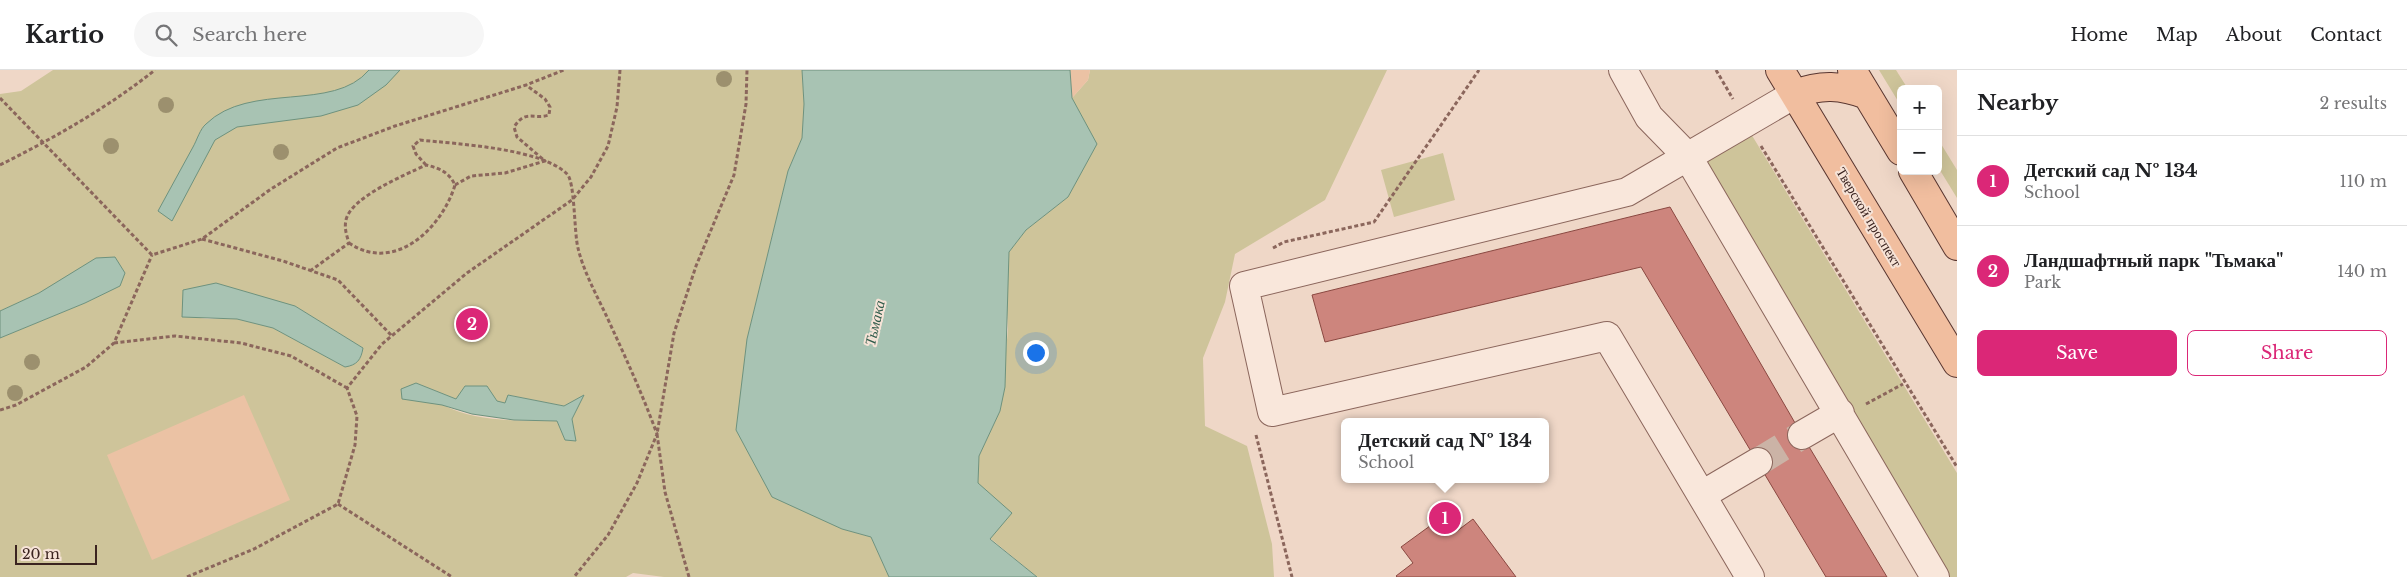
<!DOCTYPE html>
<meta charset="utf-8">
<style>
body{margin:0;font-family:"Libre Baskerville",serif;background:#f6f6f6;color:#202124}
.controls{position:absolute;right:15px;top:15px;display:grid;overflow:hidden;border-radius:8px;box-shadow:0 5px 20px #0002}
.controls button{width:45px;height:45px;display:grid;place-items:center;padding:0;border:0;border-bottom:1px solid #e0e0e0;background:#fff;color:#202124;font:25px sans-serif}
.scale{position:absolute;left:15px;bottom:12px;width:82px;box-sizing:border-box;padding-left:5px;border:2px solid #3b2420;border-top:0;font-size:14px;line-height:18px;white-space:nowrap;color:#3b2420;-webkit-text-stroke:4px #f6e3d7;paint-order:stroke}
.you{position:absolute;left:1035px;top:282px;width:18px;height:18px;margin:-12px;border:4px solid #fff;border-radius:50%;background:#1a73e8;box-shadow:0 0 0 8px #1a73e833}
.badge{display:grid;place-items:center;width:32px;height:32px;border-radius:50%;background:#db2777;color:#fff;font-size:16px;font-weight:700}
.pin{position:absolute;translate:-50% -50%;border:2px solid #fff;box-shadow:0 1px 5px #0006}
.popup{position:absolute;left:1341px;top:348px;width:208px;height:65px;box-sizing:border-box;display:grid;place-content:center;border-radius:8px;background:#fff;filter:drop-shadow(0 1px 4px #0005);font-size:16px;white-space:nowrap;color:#757577}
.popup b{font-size:19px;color:#202124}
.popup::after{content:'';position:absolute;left:50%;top:100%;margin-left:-10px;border:10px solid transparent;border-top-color:#fff}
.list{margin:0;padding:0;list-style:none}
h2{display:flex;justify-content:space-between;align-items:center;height:65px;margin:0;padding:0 20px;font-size:21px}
h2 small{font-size:16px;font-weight:400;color:#757577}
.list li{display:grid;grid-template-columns:32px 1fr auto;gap:15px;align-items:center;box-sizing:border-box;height:90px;padding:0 20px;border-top:1px solid #e0e0e0}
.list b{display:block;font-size:19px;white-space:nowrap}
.list p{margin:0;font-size:16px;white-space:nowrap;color:#757577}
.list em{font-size:16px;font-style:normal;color:#757577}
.actions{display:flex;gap:10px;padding:15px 20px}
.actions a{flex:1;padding:11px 0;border:1px solid #db2777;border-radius:8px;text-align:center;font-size:18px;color:#db2777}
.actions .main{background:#db2777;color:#fff}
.icon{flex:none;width:28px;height:28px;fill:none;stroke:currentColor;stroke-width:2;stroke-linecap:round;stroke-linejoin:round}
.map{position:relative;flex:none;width:1957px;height:507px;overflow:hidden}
header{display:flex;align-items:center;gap:30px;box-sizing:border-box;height:70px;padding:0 25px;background:#fff;border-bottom:1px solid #e0e0e0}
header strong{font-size:24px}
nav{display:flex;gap:28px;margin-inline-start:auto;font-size:18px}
.search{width:350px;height:45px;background:#f6f6f6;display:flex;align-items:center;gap:12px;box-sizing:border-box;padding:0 18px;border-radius:28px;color:#757577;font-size:19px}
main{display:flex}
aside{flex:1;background:#fff}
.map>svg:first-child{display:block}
</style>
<header>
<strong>Kartio</strong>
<div class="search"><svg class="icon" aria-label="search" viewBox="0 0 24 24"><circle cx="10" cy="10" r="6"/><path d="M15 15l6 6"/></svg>Search here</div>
<nav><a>Home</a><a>Map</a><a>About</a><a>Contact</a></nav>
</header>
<main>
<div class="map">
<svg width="1957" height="507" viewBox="0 0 1957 507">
<rect width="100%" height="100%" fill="#efd7c7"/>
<!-- green -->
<path fill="#cec49a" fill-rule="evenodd" d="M53,0H802L804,34L802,68L788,101L747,269L842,459L871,467L889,507H664L633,503L626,507H0V268L85,233L119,216L125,203L39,223L0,241V24L21,21ZM295,236L363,278C361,290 357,295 345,297L273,258L237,249H200ZM416,313L456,329L506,333L509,325L564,336L583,326L572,349L575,370H565L557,351C520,351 476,352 443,335C433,331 424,320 416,313Z
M1090,0H1387L1325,130L1235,184L1225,232L1203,288L1205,356L1247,376L1272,474L1274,507H1037L990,468L978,413L979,386L1000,341L1008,260L1006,220L1009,182L1026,160L1068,127L1096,74L1072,28L1088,10Z
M1879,0H1896L1908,19H1901V36Z
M1745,54L1957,403V507H1935L1688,87Z
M1938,69L1957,100V128L1938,97Z
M1443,83L1455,130L1394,147L1381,100Z"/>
<!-- sand -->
<path fill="#ebc2a4" d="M1070,0H1090L1088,10L1072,28Z
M244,325L290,430L152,490L107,385Z"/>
<!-- water -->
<path fill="#a8c3b3" stroke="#6e927e" d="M369,0H400L386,15L358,35L321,46L237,57L215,70L172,151L158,141C170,120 181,98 193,77C197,70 200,59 206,54C250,11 333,43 369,0Z
M802,0H1070L1072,28L1097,74L1068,127L1026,160L1009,182L1005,317L1000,341L979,386L978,413L1012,443L990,469L1037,507H889L871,467L842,459L772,427L736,360L747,269L788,101L802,68L804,34Z
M115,187L125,203L120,216L85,233L0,268V241L39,223L96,188Z
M216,213L295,236L363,278C361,290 357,295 345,297L273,258L237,249L182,247L183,220Z
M416,313L456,329L465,316H487L497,331L505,333L508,325L564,336L584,325L572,349L576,371L565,370L557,351L514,350L472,344L442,335L402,329L401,319Z"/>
<!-- building -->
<path fill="#cd857d" stroke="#8a4841" d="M1670,137L1802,365L1887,507H1826L1641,197L1325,272L1312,225Z
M1445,445L1457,461L1473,449L1516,507H1397L1396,506L1413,493L1401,477Z"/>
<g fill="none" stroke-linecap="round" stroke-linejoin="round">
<!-- minor-tunnel -->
<path stroke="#cbb3a6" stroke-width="28" stroke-dasharray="28 14" stroke-linecap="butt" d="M1758,392L1802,365"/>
<!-- minor casing -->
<g stroke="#8b665c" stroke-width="30">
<path id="minor" d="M1623,0L1649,47L1688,87L1935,507
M1802,365L1840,343
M1702,425L1758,392
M1750,507L1607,266L1272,342L1244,216L1627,122L1795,24"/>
</g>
<!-- major casing -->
<g stroke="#593630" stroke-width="30">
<path id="major" d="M1780,0L1957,293
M1852,0L1901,81
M1795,24C1821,14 1841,15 1867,25
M1913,101L1957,176"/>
</g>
<!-- path -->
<path stroke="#8b665c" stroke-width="3" stroke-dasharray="4 2.5" stroke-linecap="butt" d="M1716,0L1733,29
M0,28L152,185L202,169L271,119L337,78L395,56L526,15L564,0
M1761,76L1957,397
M0,95C54,68 107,38 155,0
M426,95L416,84L413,76L420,70C456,74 541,78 567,104C575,111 574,163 578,178C583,200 596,224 606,245C624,284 642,323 657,364L637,413L608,465L574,507
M455,115L471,106L505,103L545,91L517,67L514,57C526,39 533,50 549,45L550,37L545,29L526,15
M202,169L283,191L338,210L392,266
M1273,178L1284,172L1374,152L1479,0
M310,201L349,173C347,166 344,159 346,150C351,127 405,105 426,95C439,98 449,102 455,115C442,158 395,204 349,173
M114,273L175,266L241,273L291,286L347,318
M1866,334L1903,314
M0,340L16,335L86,297L114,273L152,185
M1256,365L1292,507
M338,434L452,507
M187,507L254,479L338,434L355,375L357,346L347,318L382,274L467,203L572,130L591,107L608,76L617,37L620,0
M689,507L665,422L657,364L674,263L696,196L734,105L746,34L747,0"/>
<!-- minor -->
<use href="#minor" stroke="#f9e7db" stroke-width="28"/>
<!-- major -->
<use href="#major" stroke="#f1be9f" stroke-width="28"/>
</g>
<!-- trees -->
<g fill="#9c906e">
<circle cx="724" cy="9" r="8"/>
<circle cx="166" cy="35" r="8"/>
<circle cx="111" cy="76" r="8"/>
<circle cx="281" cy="82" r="8"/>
<circle cx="32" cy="292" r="8"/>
<circle cx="15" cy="323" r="8"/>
</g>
<g text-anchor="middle" stroke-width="4" stroke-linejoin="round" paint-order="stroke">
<!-- street labels -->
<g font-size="14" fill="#3b2420" stroke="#f6e3d7">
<text transform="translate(1869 147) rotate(59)" y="5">Тверской проспект</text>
</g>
<!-- water labels -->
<g font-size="15" font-style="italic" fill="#2f5b4a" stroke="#f6e3d7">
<text transform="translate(875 253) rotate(-77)" y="5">Тьмака</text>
</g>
</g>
</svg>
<div class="controls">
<button>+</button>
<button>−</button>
</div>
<div class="scale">20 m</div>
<div class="you"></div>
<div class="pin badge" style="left:1445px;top:448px">1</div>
<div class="popup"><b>Детский сад № 134</b>School</div>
<div class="pin badge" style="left:472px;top:254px">2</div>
</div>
<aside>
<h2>Nearby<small>2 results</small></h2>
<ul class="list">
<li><span class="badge">1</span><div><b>Детский сад № 134</b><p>School</p></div><em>110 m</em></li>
<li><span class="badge">2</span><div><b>Ландшафтный парк &quot;Тьмака&quot;</b><p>Park</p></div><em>140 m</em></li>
</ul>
<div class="actions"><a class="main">Save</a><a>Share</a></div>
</aside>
</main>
